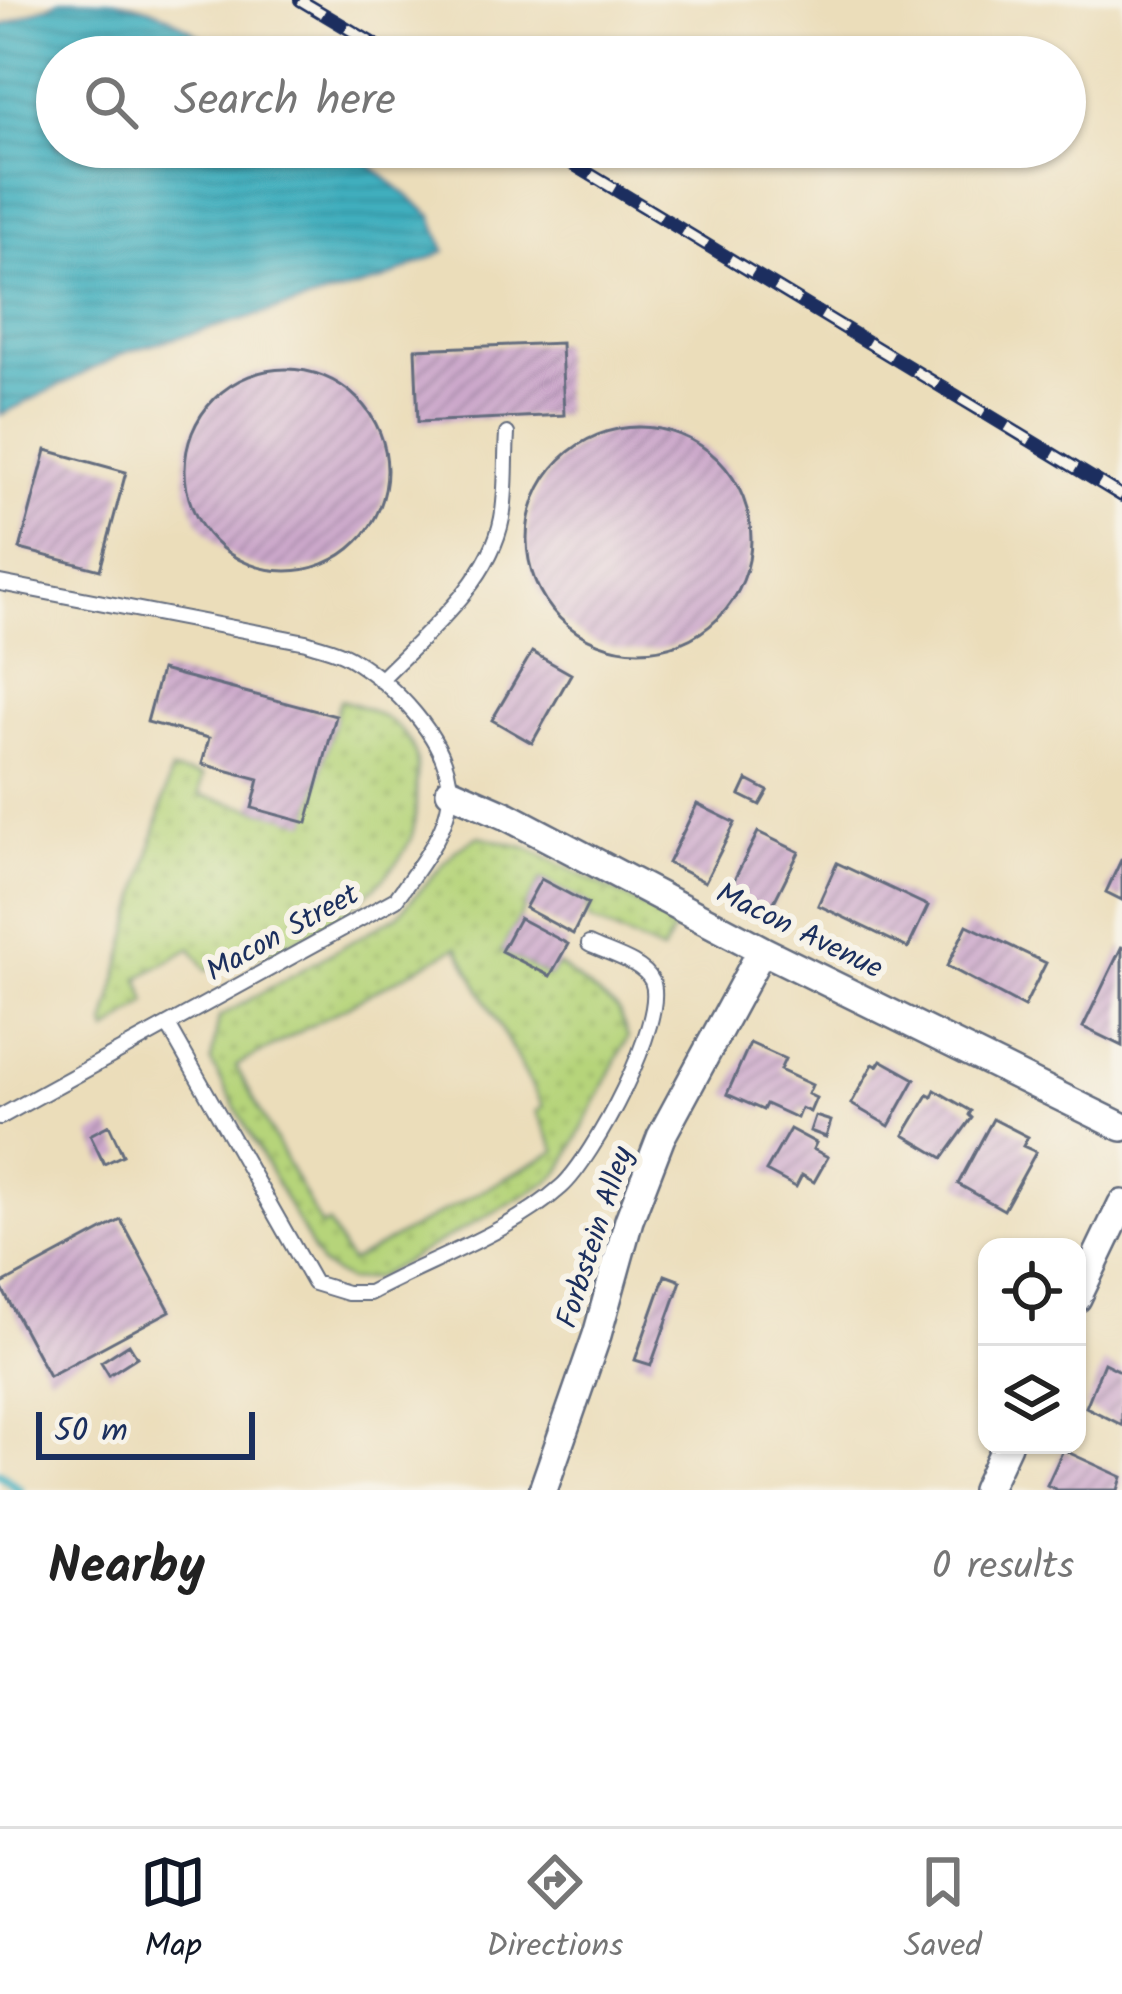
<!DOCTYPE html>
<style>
body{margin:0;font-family:Kalam,sans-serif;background:#f6f6f6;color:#222}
.controls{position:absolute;right:36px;bottom:36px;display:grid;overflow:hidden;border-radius:24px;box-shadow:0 3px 9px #0004}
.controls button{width:108px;height:108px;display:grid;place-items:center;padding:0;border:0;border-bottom:3px solid #e0e0e0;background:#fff;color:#222;font:60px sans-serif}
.scale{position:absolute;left:36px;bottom:30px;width:219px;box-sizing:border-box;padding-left:12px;border:6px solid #1b2f5e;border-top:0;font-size:33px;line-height:42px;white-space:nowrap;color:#1b2f5e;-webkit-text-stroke:9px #f7f3e8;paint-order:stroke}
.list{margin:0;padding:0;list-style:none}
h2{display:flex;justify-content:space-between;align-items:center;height:156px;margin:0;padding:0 48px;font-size:51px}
h2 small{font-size:39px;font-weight:400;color:#767676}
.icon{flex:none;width:66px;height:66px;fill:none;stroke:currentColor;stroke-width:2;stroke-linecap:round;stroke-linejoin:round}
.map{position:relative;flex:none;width:1122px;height:1490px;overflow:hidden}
.search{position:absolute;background:#fff;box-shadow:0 3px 9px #0004;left:36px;right:36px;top:36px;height:132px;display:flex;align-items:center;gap:30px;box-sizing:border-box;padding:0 42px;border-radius:66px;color:#767676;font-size:45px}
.sheet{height:336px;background:#fff}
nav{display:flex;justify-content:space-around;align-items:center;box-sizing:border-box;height:168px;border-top:3px solid #e0e0e0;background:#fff;font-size:33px;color:#767676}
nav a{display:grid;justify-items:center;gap:6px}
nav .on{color:#111827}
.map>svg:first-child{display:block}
</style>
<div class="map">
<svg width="1122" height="1490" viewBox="0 0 1122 1490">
<defs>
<pattern id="grass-dots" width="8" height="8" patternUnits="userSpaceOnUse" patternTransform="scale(3)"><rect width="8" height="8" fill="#b6d47a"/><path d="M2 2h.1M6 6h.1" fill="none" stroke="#9cb66c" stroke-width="1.8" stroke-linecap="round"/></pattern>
<pattern id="water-rules" width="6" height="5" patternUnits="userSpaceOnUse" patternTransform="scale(3)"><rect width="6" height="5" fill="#41afbe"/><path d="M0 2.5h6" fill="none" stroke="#368f9e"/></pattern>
<pattern id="building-hatch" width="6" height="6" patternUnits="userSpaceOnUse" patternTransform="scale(3)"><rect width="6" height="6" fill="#cca8cb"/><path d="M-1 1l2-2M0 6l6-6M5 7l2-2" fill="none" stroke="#a589a8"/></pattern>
</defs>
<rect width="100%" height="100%" fill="#f7f3e8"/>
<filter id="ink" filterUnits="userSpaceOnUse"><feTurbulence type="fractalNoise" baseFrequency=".00833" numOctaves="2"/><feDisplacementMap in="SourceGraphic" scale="24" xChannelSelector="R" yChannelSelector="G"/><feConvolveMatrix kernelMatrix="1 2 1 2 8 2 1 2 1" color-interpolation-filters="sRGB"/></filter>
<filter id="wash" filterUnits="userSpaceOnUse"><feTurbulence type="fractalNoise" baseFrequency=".004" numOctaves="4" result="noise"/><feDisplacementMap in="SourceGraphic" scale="48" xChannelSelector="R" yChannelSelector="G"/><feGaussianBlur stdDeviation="2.7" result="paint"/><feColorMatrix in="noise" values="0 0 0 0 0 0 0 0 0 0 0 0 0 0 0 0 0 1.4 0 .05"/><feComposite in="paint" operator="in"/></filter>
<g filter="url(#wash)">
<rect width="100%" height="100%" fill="#ebddba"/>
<!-- grass -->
<path fill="url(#grass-dots)" stroke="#68826c" stroke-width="3" fill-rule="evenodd" d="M340,700C378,710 421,730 417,776C415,796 418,822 410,840C389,887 324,931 277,949C254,958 229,961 206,970L191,948L139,978L147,1002L107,1032L105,1025L171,771L202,776L200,795L307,822Z
M479,836L527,848L677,923L662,952L589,919L588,904L541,879L501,951L550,976L556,966H560L618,1010L628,1037L561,1171L550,1181L375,1278L348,1281L321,1265L211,1062L219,1017L398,915L457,849ZM457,947L543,1107L536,1111L556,1151L350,1262L328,1223L321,1226L236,1066Z"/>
<!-- water -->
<path fill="url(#water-rules)" stroke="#2e6f8e" stroke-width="3" d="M61,0C144,0 161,5 228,57H57V147H348L432,216L445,251L381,281L129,351L0,415V27Z"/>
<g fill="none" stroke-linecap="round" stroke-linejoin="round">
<!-- stream -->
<path stroke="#41afbe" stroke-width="9" d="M0,1473L20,1490"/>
</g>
<g id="blocks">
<!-- building -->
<path fill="url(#building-hatch)" d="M561,343L564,415L418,422L415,349Z
M185 470a101 101 0 1 1 202 0a101 101 0 1 1-202 0Z
M527 539a112 112 0 1 1 224 0a112 112 0 1 1-224 0Z
M46,450L126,472L100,570L20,549Z
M532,652L571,674L532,743L492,720Z
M161,670L336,716L307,823L252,808L259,779L202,764L209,738L147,722Z
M747,780L768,791L760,805L740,795Z
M697,804L735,823L705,882L668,863Z
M758,832L799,852L768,914L727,894Z
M1122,858V900L1106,892Z
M837,863L928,906L908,948L818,905Z
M541,879L588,904L573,934L525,908Z
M519,918L568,944L550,976L501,951Z
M967,925L1046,963L1024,1007L947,966Z
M1122,946V1046L1083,1027Z
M750,1043L785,1059L780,1070L812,1085L808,1094L816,1098L810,1112L801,1108L797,1118L766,1104L763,1110L727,1094Z
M881,1060L915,1079L889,1126L851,1104L873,1064L877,1066Z
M935,1090L971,1111L969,1115L972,1118L943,1158L904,1135L928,1095L932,1097Z
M815,1116L831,1121L826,1137L810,1131Z
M993,1119L1028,1137L1023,1146L1036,1152L1004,1210L958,1184Z
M109,1125L123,1155L104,1164L90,1135Z
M790,1129L816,1143L813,1149L828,1157L814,1182L802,1175L796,1187L766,1171Z
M121,1220L170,1311L49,1376L0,1285Z
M665,1275L681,1281L651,1365L635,1360Z
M129,1344L137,1357L109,1375L101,1362Z
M1104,1363L1122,1372V1425L1086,1407Z
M1063,1450L1122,1477L1118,1490H1057L1047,1485Z"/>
</g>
</g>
<g filter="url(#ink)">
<use href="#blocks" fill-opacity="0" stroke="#646c7e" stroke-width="3"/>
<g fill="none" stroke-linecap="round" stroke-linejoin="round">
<!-- service casing -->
<g stroke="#646c7e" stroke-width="18">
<path id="service" d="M0,583L306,642C320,647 337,650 350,658C392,683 448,738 450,790C451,829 417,869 396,899L0,1117
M380,680C424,635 490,583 502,518C507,491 505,461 507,434
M169,1027L314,1283L347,1293H369C430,1260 510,1233 561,1187C592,1160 668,1020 652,981C643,962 607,953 589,944"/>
</g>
<!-- minor casing -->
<g stroke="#646c7e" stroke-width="32">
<path id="minor" d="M450,791L507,816L762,950L1122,1127
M1077,1298L1122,1204
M543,1490L597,1335L629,1220L661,1137L762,950
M986,1490L1007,1445"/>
</g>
<!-- service -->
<use href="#service" stroke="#fff" stroke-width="14"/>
<!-- minor -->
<use href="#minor" stroke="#fff" stroke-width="27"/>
<!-- rail casing -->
<g stroke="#1b2f5e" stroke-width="14">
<path id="rail" d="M300,0L396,57
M545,147L1122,496"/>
</g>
<!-- rail -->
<use href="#rail" stroke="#f7f3e8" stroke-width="9" stroke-dasharray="27" stroke-linecap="butt"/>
</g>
</g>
<g text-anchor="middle" stroke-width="12" stroke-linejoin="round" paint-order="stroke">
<!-- street labels -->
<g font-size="30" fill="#1b2f5e" stroke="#f7f3e8">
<text transform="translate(800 930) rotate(26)" y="10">Macon Avenue</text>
<text transform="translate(282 932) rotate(-29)" y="10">Macon Street</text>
<text transform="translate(594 1237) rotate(-72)" y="10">Forbstein Alley</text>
</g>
</g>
</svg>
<div class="controls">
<button><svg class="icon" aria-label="locate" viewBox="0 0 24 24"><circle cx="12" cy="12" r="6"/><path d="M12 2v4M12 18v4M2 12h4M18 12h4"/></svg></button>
<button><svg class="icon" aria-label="layers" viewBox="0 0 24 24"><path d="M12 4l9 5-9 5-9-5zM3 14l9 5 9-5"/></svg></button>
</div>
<div class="scale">50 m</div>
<div class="search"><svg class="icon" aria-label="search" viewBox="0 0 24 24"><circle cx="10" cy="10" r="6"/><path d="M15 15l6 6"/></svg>Search here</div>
</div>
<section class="sheet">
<h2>Nearby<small>0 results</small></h2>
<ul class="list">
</ul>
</section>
<nav>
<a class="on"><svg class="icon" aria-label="map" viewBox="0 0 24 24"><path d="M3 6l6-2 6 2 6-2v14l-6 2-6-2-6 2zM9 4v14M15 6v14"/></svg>Map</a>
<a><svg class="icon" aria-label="directions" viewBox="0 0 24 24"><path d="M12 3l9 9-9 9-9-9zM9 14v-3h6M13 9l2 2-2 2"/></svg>Directions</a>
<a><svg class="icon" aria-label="saved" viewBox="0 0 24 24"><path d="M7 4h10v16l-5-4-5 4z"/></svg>Saved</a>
</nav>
